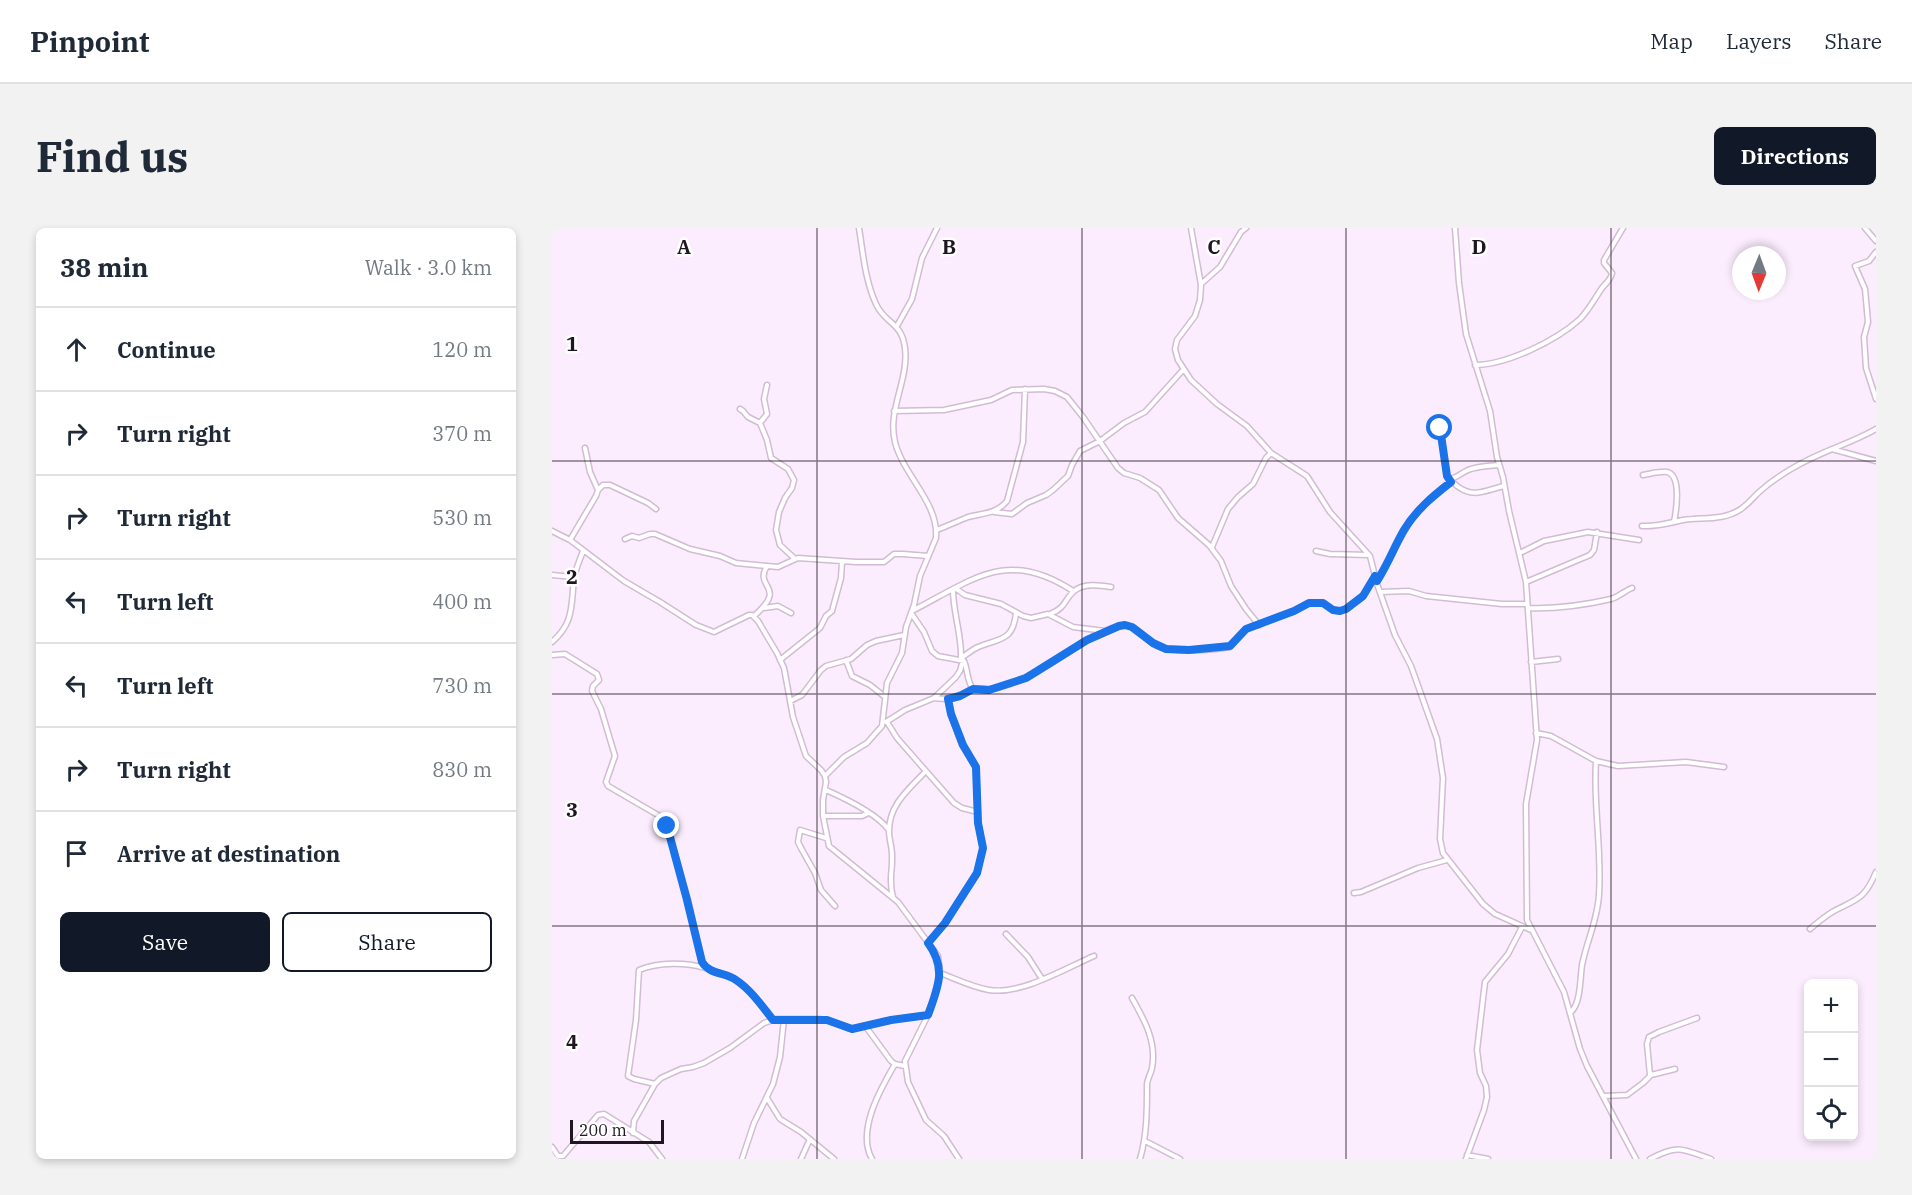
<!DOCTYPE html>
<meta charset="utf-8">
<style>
body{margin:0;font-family:"IBM Plex Serif",serif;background:#f2f2f3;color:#1f2937}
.controls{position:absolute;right:18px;bottom:18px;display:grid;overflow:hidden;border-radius:9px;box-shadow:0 3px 9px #0003}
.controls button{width:54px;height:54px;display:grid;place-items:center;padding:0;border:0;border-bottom:2px solid #e0e1e3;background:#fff;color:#1f2937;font:30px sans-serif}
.compass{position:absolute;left:1180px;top:18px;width:54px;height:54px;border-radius:50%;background:#fff;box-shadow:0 3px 9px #0003;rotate:181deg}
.scale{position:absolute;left:18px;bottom:15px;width:94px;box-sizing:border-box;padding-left:6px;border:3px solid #1e1620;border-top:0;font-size:16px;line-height:21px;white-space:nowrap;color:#1e1620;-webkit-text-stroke:4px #fff;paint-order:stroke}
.stop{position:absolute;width:18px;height:18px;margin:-14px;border:4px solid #1a73e8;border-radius:50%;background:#fff}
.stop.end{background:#1a73e8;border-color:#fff;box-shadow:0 2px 6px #0008}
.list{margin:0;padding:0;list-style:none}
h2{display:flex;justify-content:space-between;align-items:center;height:78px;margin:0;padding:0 24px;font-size:26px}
h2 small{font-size:20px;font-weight:400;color:#747a83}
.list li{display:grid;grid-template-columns:39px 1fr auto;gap:18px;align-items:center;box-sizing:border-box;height:84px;padding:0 24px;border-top:2px solid #e0e1e3}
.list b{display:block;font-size:22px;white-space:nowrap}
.list em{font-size:20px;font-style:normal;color:#747a83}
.actions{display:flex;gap:12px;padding:18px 24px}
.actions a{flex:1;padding:14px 0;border:2px solid #111827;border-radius:9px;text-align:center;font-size:21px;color:#111827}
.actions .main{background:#111827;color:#fff}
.icon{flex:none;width:33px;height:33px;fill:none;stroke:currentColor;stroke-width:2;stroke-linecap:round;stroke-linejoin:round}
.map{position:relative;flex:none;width:1324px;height:931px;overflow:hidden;border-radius:9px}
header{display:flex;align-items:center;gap:36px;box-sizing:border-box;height:84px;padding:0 30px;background:#fff;border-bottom:2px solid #e0e1e3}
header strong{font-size:28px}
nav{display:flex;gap:33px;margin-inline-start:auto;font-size:21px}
.intro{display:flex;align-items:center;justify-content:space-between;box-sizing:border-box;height:144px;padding:0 36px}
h1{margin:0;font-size:42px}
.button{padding:15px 27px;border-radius:9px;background:#111827;color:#fff;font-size:21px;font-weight:700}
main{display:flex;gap:36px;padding:0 36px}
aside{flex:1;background:#fff;border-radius:9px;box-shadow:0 3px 9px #0003}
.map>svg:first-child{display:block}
</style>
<header>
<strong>Pinpoint</strong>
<nav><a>Map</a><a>Layers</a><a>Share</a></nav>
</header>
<div class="intro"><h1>Find us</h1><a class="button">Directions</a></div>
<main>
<aside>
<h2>38 min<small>Walk · 3.0 km</small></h2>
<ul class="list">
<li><svg class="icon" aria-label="ahead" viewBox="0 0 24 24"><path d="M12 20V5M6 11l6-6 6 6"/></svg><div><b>Continue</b></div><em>120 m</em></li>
<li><svg class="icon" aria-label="right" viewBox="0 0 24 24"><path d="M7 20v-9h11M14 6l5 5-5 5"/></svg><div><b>Turn right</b></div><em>370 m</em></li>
<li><svg class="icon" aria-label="right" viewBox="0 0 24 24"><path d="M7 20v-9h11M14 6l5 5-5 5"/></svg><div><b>Turn right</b></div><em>530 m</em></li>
<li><svg class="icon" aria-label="left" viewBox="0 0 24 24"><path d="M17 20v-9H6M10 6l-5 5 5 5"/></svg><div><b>Turn left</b></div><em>400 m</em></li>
<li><svg class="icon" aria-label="left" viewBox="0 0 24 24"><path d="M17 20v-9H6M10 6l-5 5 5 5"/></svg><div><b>Turn left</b></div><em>730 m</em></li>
<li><svg class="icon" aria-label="right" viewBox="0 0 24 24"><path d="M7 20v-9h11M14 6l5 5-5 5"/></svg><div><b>Turn right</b></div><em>830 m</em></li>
<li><svg class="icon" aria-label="arrive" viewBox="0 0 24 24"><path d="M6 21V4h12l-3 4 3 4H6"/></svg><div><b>Arrive at destination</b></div></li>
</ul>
<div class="actions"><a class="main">Save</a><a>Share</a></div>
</aside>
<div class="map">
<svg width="1324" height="931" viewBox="0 0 1324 931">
<rect width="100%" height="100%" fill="#fcedfe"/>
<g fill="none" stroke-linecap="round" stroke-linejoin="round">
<!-- minor casing -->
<g stroke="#d2bbd5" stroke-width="7">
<path id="minor" d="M639,0L649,57L648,72L643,88L625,112L623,121L626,132L639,152L665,176L695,198L719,225L755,248L778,284L818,328L825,356L843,407L859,438L885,511L891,550L888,611L891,625L931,676L943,686L979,702
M903,0L907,55L914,106L938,183L945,229L951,249L957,283L974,354L985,512L974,576L975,692L1012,764L1028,821L1035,838L1084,931
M1313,0L1324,13
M1324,24L1317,33L1303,38L1313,61L1316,94L1312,109L1314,140L1324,171
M649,56L668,39L689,4L694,0
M345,98L360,71L370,30L385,0
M923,137C955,137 1005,112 1028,91C1037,82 1043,70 1050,60C1054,55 1059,52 1060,45L1052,35V32L1071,0
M188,181L191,183L196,189L208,195L215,212L219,230L236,241L242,252L240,260L233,270L227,284L224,302L228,317L242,330
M342,183L392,182L439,172L460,162L492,161L503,163L515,169L531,189L566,240L572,245L588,250L607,262L626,290L657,317L669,333L679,358L694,381L707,397
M208,195L215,186L212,171L215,157
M885,198L888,200L895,248C898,253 901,254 905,258C922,271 934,262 952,258
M1280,221L1324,233
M1091,247C1098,246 1108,243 1115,244C1130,247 1124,284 1122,294
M897,251C905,250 909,245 916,242C926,238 936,238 947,237
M46,262L51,257H58L96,275L104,281
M442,284L460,286L475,275L494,267L501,262L516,248L520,237L528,223L548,213L572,195L593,184L631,142
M1090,298C1104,299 1117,295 1131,292C1151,289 1171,293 1189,281C1196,276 1200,271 1206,265C1219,253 1233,244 1248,236C1273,222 1300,215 1324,201
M385,302C395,298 406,293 416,289C431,285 444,286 455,273L471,214L473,161
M0,303L18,312L72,353L108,374L144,397L162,404L197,387H200L206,393L225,425L232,440L241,489L254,528L269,542L273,548L274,554L271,572V588L277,618L346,674L386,728L388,745L382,770L375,789L353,833L356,854L374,892L392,908L407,931
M73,311L80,308L87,310L98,306H103L138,321L168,328L184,335L226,339L246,330L304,334H332L342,326H351L376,328
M18,312L44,268L46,262L38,244L33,220
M660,319L676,281L686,269L701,256L714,230L719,225
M764,323L778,326L817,327
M968,325L992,313L1036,304L1087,312
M0,347L22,349
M825,352C836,336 843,319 853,302C864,282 881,268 899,254
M974,354L1038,327L1042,322L1045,304
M403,360L413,367L449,376L471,388L479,390L496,386L521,399L553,403
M401,362C401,385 410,407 409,431
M828,364L857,363L874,368L950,376H975
M212,380L226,378L239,385
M976,380C1003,381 1033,377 1059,371C1067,369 1072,363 1080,360
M360,383C422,351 455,320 521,363
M359,385L372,404L380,423L386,428L412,433C416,442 415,454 421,461
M498,386C515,379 511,373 522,363C532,355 547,357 559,359
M202,388C237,357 201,361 215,338
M0,414C22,395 19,378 22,351C23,342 28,332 31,323
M0,427L13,426L45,446L47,452L41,458L40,463L49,481L63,528L54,554L56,558L111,590L115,598L136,672L150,734C159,746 173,744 184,752C199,762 210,778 221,792
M409,430C415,426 420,422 426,419C447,410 461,414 464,385
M228,432L268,400L274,388L280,383L289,350L290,334
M294,432L300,448L318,457L333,469
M979,434L1006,431
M382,470C400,473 406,467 421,461C426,459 433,462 439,461C450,460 464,454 474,449C506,435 532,408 566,398C582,393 593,412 605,418C620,425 662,422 678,419L694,401L742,383L757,375H771L781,382L788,383L794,381L811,368L823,348
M238,473L250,467L269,442L274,438L299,431L315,417L324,413L352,407
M334,494L353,482L382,470L403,450L408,443L411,432
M335,494L345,510L402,575L410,580L426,584
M984,505L999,508L1044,533L1066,538L1134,534L1172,539
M273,548L292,529L315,515L330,498L335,455L350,425L354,399L362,377L368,348L384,310C387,275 351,247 343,214C335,182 357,152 353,120C350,94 332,95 324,76C313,52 311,25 307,0
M274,562C292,570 324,585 336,601
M271,588H310L316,585
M274,610L248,602L246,614L249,620L263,645L269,662L283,678
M802,665L809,664L866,640L895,632
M341,669C336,651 341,644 340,627C340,619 337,611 337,603C337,577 356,562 373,544
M1258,701C1265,695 1273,688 1282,683C1305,671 1313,671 1324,644
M454,706L476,729L490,751
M377,715L393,695L425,645L431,620L426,595L424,539L410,517L399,486L396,471
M388,745C404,751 420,759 437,762C469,767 512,741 542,728
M580,770C592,791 605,814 600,840C599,846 595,851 595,857C595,882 595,907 588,931
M1019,784C1029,775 1028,750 1030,737C1035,712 1046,691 1047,666C1050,621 1041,577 1044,533
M314,799L339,833L343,836L353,838
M1098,847L1095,816L1097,809L1107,804L1145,790
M103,856L82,851L76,848L84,792L87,742C107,734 133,734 153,740
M1052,868L1075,867L1091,855L1099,847L1123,841
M215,870L228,891L249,904L282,931
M81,905L82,893L103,856L109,850L129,841L141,839L152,835L178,820L212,795L224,791H267L275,792L300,801L339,792L376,787
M593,913L628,931
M0,919L6,928H11L46,887L52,886L97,914L110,931
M915,927L936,931
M190,931L202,895L221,856L228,829L232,791
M249,931L258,911
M320,931C304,903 329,860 343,836
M914,931L932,882L935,869L934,858L928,845L925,822L933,754L956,726L970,699
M1098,931C1127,916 1130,921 1159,931"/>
</g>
<!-- minor -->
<use href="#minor" stroke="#fff" stroke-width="4"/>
</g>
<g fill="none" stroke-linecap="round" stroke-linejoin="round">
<!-- route -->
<path stroke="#1a73e8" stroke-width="8" d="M115,598L135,672L150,734C158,747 173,744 184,752C199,762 210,778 221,792H275L300,801L339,792L376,787C386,759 395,741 376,715L393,695L425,645L431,620L426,595L424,539L411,517L399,486L396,471L408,468L421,461L437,462L474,450L535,412L567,398L573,397L580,399L601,415L614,421L637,422L678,418L694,401L742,383L757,375H771L781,382L788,383L794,381L811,368L823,348L825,353C836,336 842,319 852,302C864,282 881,268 899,254L895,248L888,200"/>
</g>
<!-- grid -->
<path fill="none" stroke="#1e1620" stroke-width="1.5" stroke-opacity="0.55" d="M265,0V931M530,0V931M794,0V931M1059,0V931M0,233H1324M0,466H1324M0,698H1324"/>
<g font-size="20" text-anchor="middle" font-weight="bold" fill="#1e1620" stroke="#fff" stroke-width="5" stroke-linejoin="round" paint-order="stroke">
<text x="132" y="26">A</text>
<text x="397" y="26">B</text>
<text x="662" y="26">C</text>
<text x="927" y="26">D</text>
<text x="20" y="123">1</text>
<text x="20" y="356">2</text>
<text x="20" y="589">3</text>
<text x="20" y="821">4</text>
</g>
</svg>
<div class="controls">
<button>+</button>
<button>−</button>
<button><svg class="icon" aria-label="locate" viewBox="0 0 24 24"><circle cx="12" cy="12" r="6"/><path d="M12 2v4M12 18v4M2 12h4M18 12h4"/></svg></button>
</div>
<svg class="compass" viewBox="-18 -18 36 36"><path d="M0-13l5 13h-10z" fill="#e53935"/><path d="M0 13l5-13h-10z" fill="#747a83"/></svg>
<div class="scale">200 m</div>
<div class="stop" style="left:888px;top:200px"></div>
<div class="stop end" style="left:115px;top:598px"></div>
</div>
</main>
